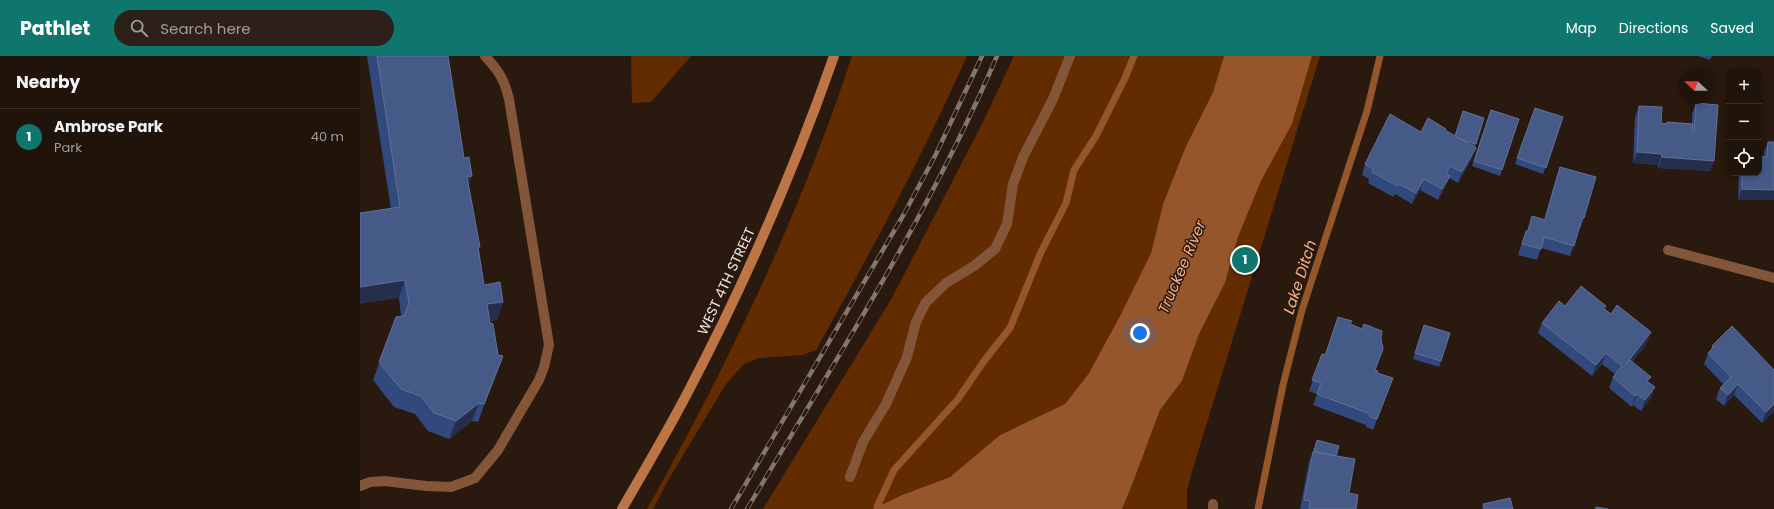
<!DOCTYPE html>
<meta charset="utf-8">
<style>
body{margin:0;font-family:Poppins,sans-serif;background:#2c2018;color:#f1f3f6}
.controls{position:absolute;right:12px;top:12px;display:grid;overflow:hidden;border-radius:8px;box-shadow:0 2px 6px #0003}
.controls button{width:36px;height:36px;display:grid;place-items:center;padding:0;border:0;border-bottom:1px solid #3c322b;background:#1f130a;color:#f1f3f6;font:20px sans-serif}
.compass{position:absolute;left:1318px;top:12px;width:36px;height:36px;border-radius:50%;background:#1f130a;box-shadow:0 2px 6px #0003;rotate:292deg}
.you{position:absolute;left:780px;top:277px;width:14px;height:14px;margin:-10px;border:3px solid #fff;border-radius:50%;background:#1a73e8;box-shadow:0 0 0 6px #1a73e833}
.badge{display:grid;place-items:center;width:26px;height:26px;border-radius:50%;background:#0f766e;color:#fff;font-size:13px;font-weight:700}
.pin{position:absolute;translate:-50% -50%;border:2px solid #fff;box-shadow:0 1px 4px #0006}
.list{margin:0;padding:0;list-style:none}
h2{display:flex;justify-content:space-between;align-items:center;height:52px;margin:0;padding:0 16px;font-size:17px}
h2 small{font-size:13px;font-weight:400;color:#a19e9c}
.list li{display:grid;grid-template-columns:26px 1fr auto;gap:12px;align-items:center;box-sizing:border-box;height:56px;padding:0 16px;border-top:1px solid #3c322b}
.list b{display:block;font-size:15px;white-space:nowrap}
.list p{margin:0;font-size:13px;white-space:nowrap;color:#a19e9c}
.list em{font-size:13px;font-style:normal;color:#a19e9c}
.icon{flex:none;width:22px;height:22px;fill:none;stroke:currentColor;stroke-width:2;stroke-linecap:round;stroke-linejoin:round}
.map{position:relative;flex:none;width:1414px;height:453px;overflow:hidden}
header{display:flex;align-items:center;gap:24px;box-sizing:border-box;height:56px;padding:0 20px;background:#0f766e;color:#fff}
header strong{font-size:19px}
nav{display:flex;gap:22px;margin-inline-start:auto;font-size:14px}
.search{width:280px;height:36px;background:#2c2018;display:flex;align-items:center;gap:10px;box-sizing:border-box;padding:0 14px;border-radius:22px;color:#a19e9c;font-size:15px}
main{display:flex}
aside{flex:1;background:#1f130a}
.map>svg:first-child{display:block}
</style>
<header>
<strong>Pathlet</strong>
<div class="search"><svg class="icon" aria-label="search" viewBox="0 0 24 24"><circle cx="10" cy="10" r="6"/><path d="M15 15l6 6"/></svg>Search here</div>
<nav><a>Map</a><a>Directions</a><a>Saved</a></nav>
</header>
<main>
<aside>
<h2>Nearby<small></small></h2>
<ul class="list">
<li><span class="badge">1</span><div><b>Ambrose Park</b><p>Park</p></div><em>40 m</em></li>
</ul>
</aside>
<div class="map">
<svg width="1414" height="453" viewBox="0 0 1414 453">
<rect width="100%" height="100%" fill="#29190e"/>
<!-- green -->
<path fill="#632c00" d="M271,0H331L291,46L272,47Z
M492,0H607C562,101 510,198 456,294L443,299L399,302L384,308L366,328L310,421L293,453H287C368,309 440,158 492,0Z
M654,0H864L853,36L826,90L803,148L791,197L761,258L729,317L705,348L640,379L590,421L542,439L513,453H403L532,242L623,66Z
M952,0H960L833,412L827,434V453H762L772,429L800,354L822,325L839,278L865,227L878,181L901,125L932,68Z"/>
<!-- water -->
<path fill="#96562b" d="M864,0H952L932,68L901,125L878,181L865,227L839,278L822,325L800,354L772,429L762,453H513L542,439L590,421L640,379L705,348L729,317L761,258L791,197L803,148L826,90L853,36Z"/>
<g fill="none" stroke-linecap="round" stroke-linejoin="round">
<!-- stream -->
<path stroke="#96562b" stroke-width="7" d="M517,451L534,414L598,343L624,305L650,272L681,196L706,147L714,114L736,80L765,22L774,0
M898,453L923,329L942,254L1007,55L1020,0"/>
<!-- service -->
<path stroke="#83563a" stroke-width="10" d="M490,421L503,386L526,348L547,301L556,266L566,246L586,227L614,210L635,193L647,168L653,128L664,99L693,43L710,0
M0,430L10,426L25,425L66,430L91,431L115,422L138,394L179,324L184,311L189,289L149,43C144,23 139,15 125,0"/>
<!-- minor -->
<path stroke="#83563a" stroke-width="10" d="M1308,194L1414,222
M853,453V448"/>
<!-- secondary -->
<path stroke="#bd7546" stroke-width="10" d="M262,453C285,413 309,373 330,332C386,225 434,114 474,0"/>
<!-- rail casing -->
<g stroke="#84766d" stroke-width="4.5">
<path id="rail" d="M371,453L544,158L576,98L622,0
M387,453C475,305 569,159 637,0"/>
</g>
<!-- rail -->
<use href="#rail" stroke="#29190e" stroke-width="3" stroke-dasharray="9" stroke-linecap="butt"/>
</g>
<!-- wall -->
<path fill="#32497d" d="M7,0H88L104,102L109,129L124,229L143,246L137,264L130,265L138,299L143,300L118,366L112,365L89,383L68,375L55,358L34,351L13,324L36,261L41,260L39,242L31,153Z
M1338,0H1352L1350,4Z
M1336,47L1354,105L1350,115L1298,112V109L1273,107L1275,61L1279,50L1301,67L1306,68L1307,66L1332,68V58Z
M1175,52L1203,61L1183,118L1155,108Z
M1131,54L1159,63L1140,120L1112,110Z
M1124,62L1115,91L1112,102L1098,127L1089,122L1086,130L1078,144L1060,134L1052,148L1035,138L1033,141L1008,127L1009,123L1002,119L1005,108L1061,76L1086,75L1095,80Z
M1408,86H1414V144H1378L1379,117H1399L1404,100V96Z
M1200,111L1224,162L1220,173H1219L1210,200L1181,192L1177,204L1158,199L1162,186L1166,175H1167L1172,160L1184,164L1196,122Z
M1205,250L1245,253L1287,287L1272,306L1289,326L1291,342L1281,355L1273,349L1272,351L1249,332L1253,321L1255,318L1242,308L1232,320L1178,277L1182,267Z
M978,261L990,268L1015,314L1017,317L1033,322L1013,374L1006,371V369L953,349L957,338L949,335L962,298L965,299Z
M1062,275L1081,305L1079,311L1053,303Z
M1352,290L1414,314V355L1402,367L1374,339L1364,350L1356,343L1360,332L1364,329L1344,308L1348,297L1351,294Z
M957,384L976,400L989,437L996,453H940L949,406Z
M1123,448L1153,453H1122Z"/>
<!-- shaded-wall -->
<path fill="#252f4c" d="M1116,92L1112,102L1098,127L1102,116Z
M1277,96L1302,98L1298,109L1273,107Z
M1302,101L1354,105L1350,115L1298,112Z
M112,120L106,138L107,121Z
M1090,120L1086,130L1078,144L1082,133Z
M1064,123L1060,134L1052,148L1056,137Z
M1382,133L1414,134V144H1378Z
M45,224L39,242L0,248V231Z
M143,246L137,264L120,266L127,248Z
M1291,276L1287,287L1262,318L1266,308Z
M1246,297L1242,308L1232,320L1236,309Z
M143,300L136,318L118,366L124,348Z
M1378,328L1374,339L1364,350L1368,339Z
M1295,331L1291,342L1281,355L1285,344Z
M1277,338L1273,349L1272,351L1275,340Z
M119,347L112,365L89,383L96,365Z
M1414,348V355L1402,367L1406,356Z"/>
<!-- building -->
<path fill="#465a88" stroke="#617096" d="M17,0H88L104,102L109,101L112,120L107,121L120,191H118L124,229L140,226L143,246L127,248L130,267L133,268L138,299L143,300L124,348L119,347L96,365L74,357L61,340L41,333L19,306L36,261L44,260L49,247L45,224L0,231V157L40,151Z
M1336,47L1358,49L1354,105L1302,101V98L1277,96L1279,50L1302,51L1301,67L1307,68V66L1333,68L1332,76H1334Z
M1175,52L1203,61L1186,112L1157,102Z
M1131,54L1159,63L1142,114L1114,105Z
M1103,55L1124,62L1116,88L1103,84L1095,80Z
M1030,58L1061,76L1068,62L1086,73L1085,74L1116,92L1102,116L1090,110L1086,117L1090,120L1082,133L1064,123L1056,137L1039,128L1037,130L1012,116L1013,113L1005,108Z
M1408,86H1414V134L1382,133V117H1399V98H1400V100L1407,101Z
M1200,111L1236,121L1224,162H1222L1214,190L1184,181L1181,193L1162,188L1166,175H1168L1172,160L1185,164Z
M1221,230L1246,250L1244,253L1251,258L1257,249L1291,276L1266,308L1270,304L1291,321L1287,325L1295,331L1285,344L1277,338L1275,340L1253,321L1262,310L1246,297L1236,309L1182,267L1199,245L1205,250Z
M978,261L992,265L990,268L1002,273L1004,268L1022,275L1021,282L1023,293L1015,314L1018,315L1017,317L1033,322L1017,363L1010,361V358L957,338L961,327L952,324L962,298L965,299L967,294Z
M1064,269L1090,277L1081,305L1055,297Z
M1372,270L1414,314V348L1406,356L1378,328L1368,339L1360,332L1371,321L1348,297L1354,291L1352,290Z
M957,384L979,390L976,400L962,397L954,395Z
M953,396L995,403L989,437L998,439L996,453H949L950,445L944,444Z
M1150,442L1153,453H1125L1123,448Z
M1236,451L1248,453H1236Z"/>
<g text-anchor="middle" stroke-width="3" stroke-linejoin="round" paint-order="stroke">
<!-- street labels -->
<g font-size="14" fill="#f3e7e0" stroke="#29190e">
<text transform="translate(366 225) rotate(-65)" y="5">WEST 4TH STREET</text>
</g>
<!-- water labels -->
<g font-size="15" font-style="italic" fill="#fab083" stroke="#29190e">
<text transform="translate(822 211) rotate(-67)" y="5">Truckee River</text>
<text transform="translate(940 221) rotate(-72)" y="5">Lake Ditch</text>
</g>
</g>
</svg>
<div class="controls">
<button>+</button>
<button>−</button>
<button><svg class="icon" aria-label="locate" viewBox="0 0 24 24"><circle cx="12" cy="12" r="6"/><path d="M12 2v4M12 18v4M2 12h4M18 12h4"/></svg></button>
</div>
<svg class="compass" viewBox="-18 -18 36 36"><path d="M0-13l5 13h-10z" fill="#e53935"/><path d="M0 13l5-13h-10z" fill="#a19e9c"/></svg>
<div class="you"></div>
<div class="pin badge" style="left:885px;top:204px">1</div>
</div>
</main>
